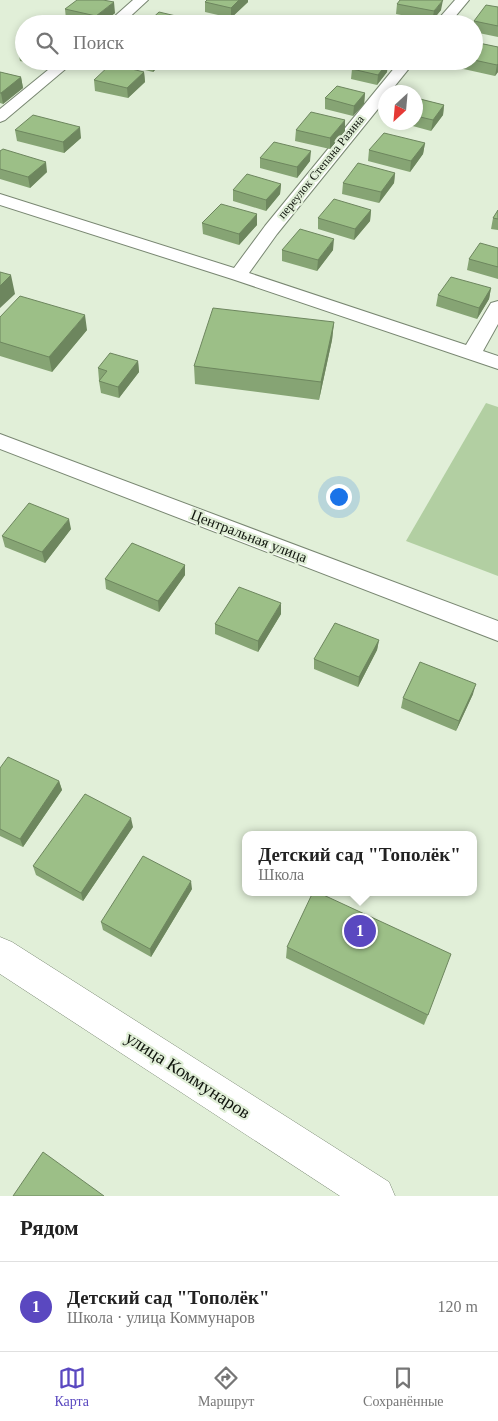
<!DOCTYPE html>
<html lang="ru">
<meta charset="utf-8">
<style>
body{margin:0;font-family:"Times New Roman",serif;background:#f6f6f6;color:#222}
.compass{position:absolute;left:378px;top:85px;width:45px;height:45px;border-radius:50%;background:#fff;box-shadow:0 2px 8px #0003;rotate:206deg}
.you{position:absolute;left:338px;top:496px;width:18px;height:18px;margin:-12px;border:4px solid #fff;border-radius:50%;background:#1a73e8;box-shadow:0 0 0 8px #1a73e833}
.badge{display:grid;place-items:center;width:32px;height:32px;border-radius:50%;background:#5a48c0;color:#fff;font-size:16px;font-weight:700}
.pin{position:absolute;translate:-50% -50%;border:2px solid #fff;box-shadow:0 1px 5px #0006}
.popup{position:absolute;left:242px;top:831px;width:235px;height:65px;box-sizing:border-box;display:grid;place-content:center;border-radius:10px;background:#fff;filter:drop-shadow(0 1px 4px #0005);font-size:16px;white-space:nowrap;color:#767676}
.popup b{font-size:19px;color:#222}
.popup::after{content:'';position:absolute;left:50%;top:100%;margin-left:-10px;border:10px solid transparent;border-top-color:#fff}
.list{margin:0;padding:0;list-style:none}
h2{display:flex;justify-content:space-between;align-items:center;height:65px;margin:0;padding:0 20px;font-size:21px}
h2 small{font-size:16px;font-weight:400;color:#767676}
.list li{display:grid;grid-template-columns:32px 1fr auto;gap:15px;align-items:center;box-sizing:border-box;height:90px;padding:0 20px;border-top:1px solid #e0e0e0}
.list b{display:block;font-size:19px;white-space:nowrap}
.list p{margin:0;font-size:16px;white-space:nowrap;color:#767676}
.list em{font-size:16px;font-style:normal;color:#767676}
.icon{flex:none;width:28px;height:28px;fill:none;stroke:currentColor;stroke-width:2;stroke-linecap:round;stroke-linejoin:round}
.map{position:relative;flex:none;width:498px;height:1196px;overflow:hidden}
.search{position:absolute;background:#fff;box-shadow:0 2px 8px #0003;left:15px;right:15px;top:15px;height:55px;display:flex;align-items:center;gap:12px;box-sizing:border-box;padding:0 18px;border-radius:28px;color:#767676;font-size:19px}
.sheet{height:155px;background:#fff}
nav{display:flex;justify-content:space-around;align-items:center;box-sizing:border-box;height:70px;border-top:1px solid #e0e0e0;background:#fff;font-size:14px;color:#767676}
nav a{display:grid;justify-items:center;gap:2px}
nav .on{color:#5a48c0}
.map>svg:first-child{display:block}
</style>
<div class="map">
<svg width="498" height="1196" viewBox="0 0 498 1196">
<rect width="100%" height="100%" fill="#e1efd8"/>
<!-- green -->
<path fill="#b2cfa2" d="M486,403L498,407V576L406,541Z"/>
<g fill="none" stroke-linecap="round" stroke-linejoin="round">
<!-- minor casing -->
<g stroke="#798772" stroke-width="2">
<path id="minor" d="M133,0H148L122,24H106Z
M455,0H469L449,24H434Z
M59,61H75L5,120L0,122V109Z
M400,61H415L390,92H386V99L277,234L249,273L466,345L491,303L498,301V324L483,351L498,356V369L232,279L0,205V194L234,268L265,226Z
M0,434L498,621V641L0,449Z"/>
</g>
<!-- tertiary casing -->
<g stroke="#798772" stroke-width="1">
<path id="tertiary" d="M0,937L12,942L389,1182L395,1196H340L0,974Z"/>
</g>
<!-- minor -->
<use href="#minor" fill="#fff" fill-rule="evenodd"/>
<!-- tertiary -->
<use href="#tertiary" fill="#fff" fill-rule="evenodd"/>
</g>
<!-- wall -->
<path fill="#86a474" d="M207,0H248V2L231,18L205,12V2Z
M397,4L441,10L432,21L396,14Z
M498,7V37L474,32V21Z
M65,9L115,13L101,24H85L66,19Z
M474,42L498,47V72L495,76L450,66L451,61H474Z
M24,46V61H60L52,68L20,61L18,51Z
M117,61H164L153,72L117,63Z
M388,62L387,72L377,85L351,79L352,69Z
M0,72L21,77L23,88L3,104L0,103Z
M144,72L145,82L128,98L95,91L94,80Z
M365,93L364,104L353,116L325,109V98Z
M416,98L444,105L443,115L431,131L398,122H416Z
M15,130L81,138L64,153L17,141Z
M296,130L345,131L330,149L295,141Z
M425,143L423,154L410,172L368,161L369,150Z
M0,151L47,172L30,188L0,179Z
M260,158L310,161L297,178L260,168Z
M395,173L394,183L379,203L342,194L343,183Z
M281,184L280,194L266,211L233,201V190Z
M371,210L370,221L354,240L318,229V218Z
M498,210V230L491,229L493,218Z
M202,223L257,225L239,245L203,234Z
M498,248V279L467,270L469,259Z
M282,250H333L317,271L282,261Z
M491,288L489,299L477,319L436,306L438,295Z
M0,317L87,330L52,372L0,356Z
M334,322L332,340L319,400L195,384L194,366Z
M138,361L139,372L119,398L101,393L99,381L100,380H99L98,368Z
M71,529L45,563L5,547L2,536Z
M185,565V575L159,612L106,589L105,579Z
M281,614L258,652L215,634V624Z
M379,640L377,650L358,687L314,669V659Z
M473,694L456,731L401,708L403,698Z
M0,768L59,781L62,790L23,847L0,836Z
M133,827L83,901L36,875L33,866Z
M192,889L151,957L103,930L101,922Z
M287,947L428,1015L424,1025L286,958Z"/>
<!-- shaded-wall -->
<path fill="#6d865e" d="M239,0H248V2L231,18V8Z
M443,0L441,10L432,21L434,11Z
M114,2L115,13L101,24H97L96,16Z
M51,61H60L52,68Z
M153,61H164L153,72Z
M388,62L387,72L377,85L378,75Z
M498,64V72L495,76L497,65Z
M144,72L145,82L128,98L127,88Z
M21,77L23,88L3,104L1,93Z
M365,93L364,104L353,116L354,106Z
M444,105L443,115L431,131L433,120Z
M345,120V131L330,149V138Z
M80,127L81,138L64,153L63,142Z
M425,143L423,154L410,172L411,161Z
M311,151L310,161L297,178V167Z
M46,162L47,172L30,188L28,177Z
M395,173L394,183L379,203L381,192Z
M281,184L280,194L266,211V200Z
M371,210L370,221L354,240L355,229Z
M257,214V225L239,245V234Z
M334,239L333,250L317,271L318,260Z
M11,275L15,294L0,308V286Z
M491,288L489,299L477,319L479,308Z
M85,315L87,330L52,372L49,357Z
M334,322L332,340L319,400L321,382Z
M138,361L139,372L119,398L118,387Z
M69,519L71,529L45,563L42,552Z
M185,565V575L159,612L158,601Z
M281,603V614L258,652V641Z
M379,640L377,650L358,687L359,677Z
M476,684L473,694L456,731L459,721Z
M59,781L62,790L23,847L20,839Z
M131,818L133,827L83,901L81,893Z
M191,881L192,889L151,957L150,949Z"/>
<!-- building -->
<path fill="#9cbf87" stroke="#6d865e" d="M77,0H103L114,2L96,16L65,9Z
M207,0H239L231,8L205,2Z
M400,0H443L434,11L397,4Z
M486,5L498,7V26L474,21Z
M159,12L193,20L188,24H146Z
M474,42L498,47V64L497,65L474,60Z
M24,46V52L18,51Z
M358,61H384L388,62L378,75L352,69Z
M111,64L144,72L127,88L94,80Z
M0,72L21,77L1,93H0Z
M337,86L365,93L354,106L325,98Z
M416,98L444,105L433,120L416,116Z
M311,112L345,120L330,138L296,130Z
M33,115L80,127L63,142L15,130Z
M384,133L425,143L411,161L369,150Z
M274,142L311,151L297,167L260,158Z
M3,149L46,162L28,177L0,169V151Z
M358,163L395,173L381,192L343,183Z
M247,174L281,184L266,200L233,190Z
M334,199L371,210L355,229L318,218Z
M221,204L257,214L239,234L202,223Z
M498,210V219L493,218Z
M300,229L334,239L318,260L282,250Z
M480,243L498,248V267L469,259Z
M0,272L11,275L0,286Z
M451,277L491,288L479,308L438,295Z
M20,296L85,315L49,357L0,342V317Z
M213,308L334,322L321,382L194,366Z
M110,353L138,361L118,387L99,381L107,371L98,368Z
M29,503L69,519L42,552L2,536Z
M132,543L185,565L158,601L105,579Z
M239,587L281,603L258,641L215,624Z
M335,623L379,640L359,677L314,659Z
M420,662L476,684L459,721L403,698Z
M8,757L59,781L20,839L0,829V768Z
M85,794L131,818L81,893L33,866Z
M143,856L191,881L150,949L101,922Z
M313,892H317L451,954L428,1015L287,947Z
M43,1152L104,1196H13Z"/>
<g text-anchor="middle" stroke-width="4.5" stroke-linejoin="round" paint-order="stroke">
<!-- far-street labels -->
<g font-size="12" fill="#10150d" stroke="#e1efd8">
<text transform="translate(321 167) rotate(-51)" y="4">переулок Степана Разина</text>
</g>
<!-- street labels -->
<g font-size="15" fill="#10150d" stroke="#e1efd8">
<text transform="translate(249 536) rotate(21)" y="5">Центральная улица</text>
</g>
<!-- near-street labels -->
<g font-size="18" fill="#10150d" stroke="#e1efd8">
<text transform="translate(188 1075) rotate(33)" y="6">улица Коммунаров</text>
</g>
</g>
</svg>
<svg class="compass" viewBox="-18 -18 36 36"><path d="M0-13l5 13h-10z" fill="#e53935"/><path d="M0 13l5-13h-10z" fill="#767676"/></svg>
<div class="you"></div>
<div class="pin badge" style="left:360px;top:931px">1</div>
<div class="popup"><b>Детский сад &quot;Тополёк&quot;</b>Школа</div>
<div class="search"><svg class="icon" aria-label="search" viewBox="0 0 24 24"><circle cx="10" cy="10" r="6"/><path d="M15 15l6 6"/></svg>Поиск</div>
</div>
<section class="sheet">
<h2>Рядом<small></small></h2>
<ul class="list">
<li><span class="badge">1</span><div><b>Детский сад &quot;Тополёк&quot;</b><p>Школа · улица Коммунаров</p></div><em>120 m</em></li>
</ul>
</section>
<nav>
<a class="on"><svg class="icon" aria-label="map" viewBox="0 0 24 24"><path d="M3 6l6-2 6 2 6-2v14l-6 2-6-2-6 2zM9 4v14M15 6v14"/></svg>Карта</a>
<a><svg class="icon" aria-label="directions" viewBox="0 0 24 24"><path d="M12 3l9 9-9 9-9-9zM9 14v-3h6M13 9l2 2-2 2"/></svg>Маршрут</a>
<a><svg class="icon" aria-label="saved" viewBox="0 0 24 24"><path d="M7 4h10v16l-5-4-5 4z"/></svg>Сохранённые</a>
</nav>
